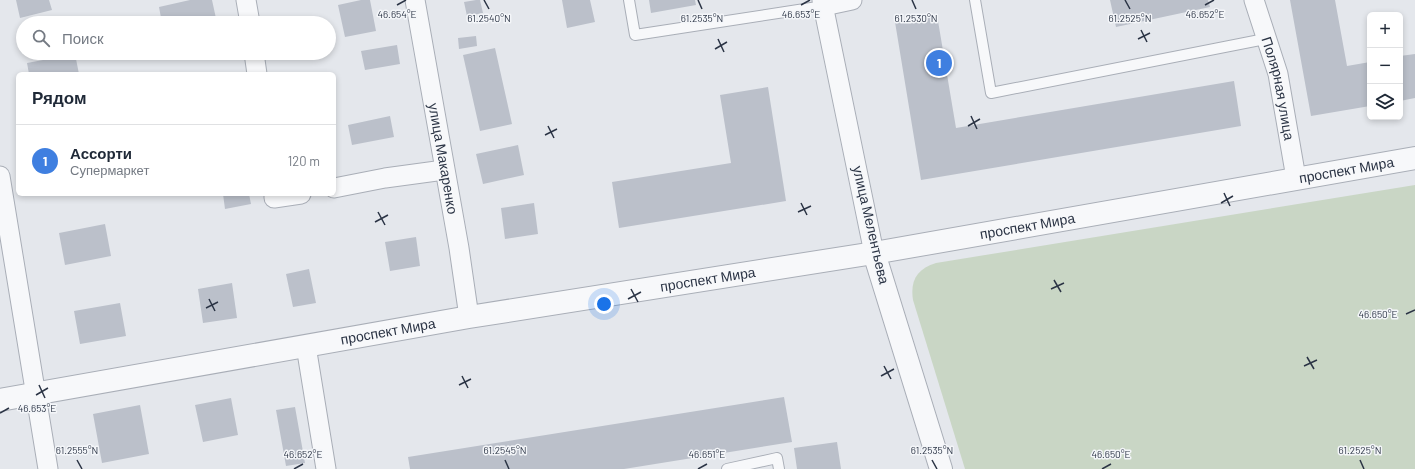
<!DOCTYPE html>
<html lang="ru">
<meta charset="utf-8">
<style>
body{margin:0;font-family:Barlow,sans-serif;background:#f2f2f3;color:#1f2937}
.controls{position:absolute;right:12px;top:12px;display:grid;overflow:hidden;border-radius:6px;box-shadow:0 2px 6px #0003}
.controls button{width:36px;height:36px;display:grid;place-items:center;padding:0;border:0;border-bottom:1px solid #e0e1e3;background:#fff;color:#1f2937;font:20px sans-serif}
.you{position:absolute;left:604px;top:304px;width:14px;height:14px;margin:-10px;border:3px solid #fff;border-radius:50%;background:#1a73e8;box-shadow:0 0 0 6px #1a73e833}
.badge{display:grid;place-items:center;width:26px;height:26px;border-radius:50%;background:#d1495b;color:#fff;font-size:13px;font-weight:700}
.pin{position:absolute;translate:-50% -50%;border:2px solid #fff;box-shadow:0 1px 4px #0006}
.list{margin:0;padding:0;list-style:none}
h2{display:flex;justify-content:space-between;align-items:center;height:52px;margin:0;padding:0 16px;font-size:17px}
h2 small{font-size:13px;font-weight:400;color:#747a83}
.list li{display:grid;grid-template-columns:26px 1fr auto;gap:12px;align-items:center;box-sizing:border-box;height:72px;padding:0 16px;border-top:1px solid #e0e1e3}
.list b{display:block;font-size:15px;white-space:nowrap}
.list p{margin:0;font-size:13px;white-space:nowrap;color:#747a83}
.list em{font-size:13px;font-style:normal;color:#747a83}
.icon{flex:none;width:22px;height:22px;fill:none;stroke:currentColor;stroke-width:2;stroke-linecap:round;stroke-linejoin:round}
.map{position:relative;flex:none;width:1415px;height:469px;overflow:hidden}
.search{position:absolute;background:#fff;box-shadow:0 2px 6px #0003;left:16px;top:16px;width:320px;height:44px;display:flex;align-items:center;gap:10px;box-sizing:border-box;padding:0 14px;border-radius:22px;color:#747a83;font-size:15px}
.panel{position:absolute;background:#fff;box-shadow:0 2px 6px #0003;left:16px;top:72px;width:320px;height:124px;border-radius:6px}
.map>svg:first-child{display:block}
</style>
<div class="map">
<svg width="1415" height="469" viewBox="0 0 1415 469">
<rect width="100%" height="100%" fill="#e4e7ec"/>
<!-- green -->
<path fill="#c9d6c5" d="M1415,185V469H965L913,300C910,280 917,269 936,263Z"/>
<!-- building -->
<path fill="#bbc0ca" d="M16,0H49L52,10L20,18Z
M190,0H212L217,23H162L159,7Z
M361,0H370L376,31L345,37L338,5Z
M476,0H480L483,13L467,16L464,2Z
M562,0H590L595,22L567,28Z
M649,0H695L696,5L651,13Z
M1110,0H1208L1210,7L1116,27Z
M1290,0H1335L1347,66L1370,62V106L1311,116Z
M937,15L956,128L1234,81L1241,126L921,180L895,22Z
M476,36L477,46L459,49L458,38Z
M397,45L400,64L365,70L361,51Z
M495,48L512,124L480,131L463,55Z
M75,54L79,74H29L27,63Z
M1415,54V98L1400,101V56Z
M768,87L786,201L619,228L612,182L731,163L720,95Z
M390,116L394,137L352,145L348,125Z
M518,145L524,175L483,184L476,154Z
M223,194H249L251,204L225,209Z
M534,203L538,234L505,239L501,208Z
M105,224L111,256L65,265L59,233Z
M416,237L420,266L390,271L385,242Z
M309,269L316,303L293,307L286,274Z
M232,283L237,318L203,323L198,289Z
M120,303L126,336L80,344L74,311Z
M784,397L792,442L624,469H410L408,457Z
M231,398L238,435L203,442L195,405Z
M140,405L149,454L102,463L93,414Z
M295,407L305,463L286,466L276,410Z
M837,442L841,469H797L794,448Z"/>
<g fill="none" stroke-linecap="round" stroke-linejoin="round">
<!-- service casing -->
<g stroke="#a9aeb7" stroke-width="12">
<path id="service" d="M629,0L635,35L824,6
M975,0L991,93L1265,39
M727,469L777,458L779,469"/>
</g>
<!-- minor casing -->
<g stroke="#a9aeb7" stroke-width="21">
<g id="minor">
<path d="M246,0L250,23"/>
<path id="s1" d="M415,0L459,248L469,317"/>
<path d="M822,0L874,253"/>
<path id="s2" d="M1254,0L1278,74L1296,178"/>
<path d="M824,6L852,0"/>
<path d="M254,53L257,74"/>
<path d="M0,176L48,469"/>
<path d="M334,188L385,178L444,170"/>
<path d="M274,194V198L301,194"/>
<path d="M306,346L326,469"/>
</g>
</g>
<!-- tertiary casing -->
<g stroke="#a9aeb7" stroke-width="24">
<g id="tertiary">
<path d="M874,253L941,469"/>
<path id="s3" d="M0,400L469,317L874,253L1415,158"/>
</g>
</g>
<!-- service -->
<use href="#service" stroke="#f7f8fa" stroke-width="10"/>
<!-- minor -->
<use href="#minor" stroke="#f7f8fa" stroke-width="19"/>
<!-- tertiary -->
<use href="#tertiary" stroke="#f7f8fa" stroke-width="22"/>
</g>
<!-- ticks -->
<path fill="none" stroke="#2b3445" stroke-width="1.5" d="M484,0L489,9M698,0L702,9M912,0L916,9M1125,0L1130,9M397,5L406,0M801,5L810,0M1205,5L1214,0M1141,30L1147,42M718,39L724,52M1138,39L1150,33M715,49L727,42M971,116L977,129M548,126L554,138M968,126L980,119M545,135L557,129M1224,193L1230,206M801,203L807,215M1221,203L1233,196M378,212L385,225M798,212L811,206M375,222L388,215M1054,280L1061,292M631,289L638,302M1051,289L1064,283M209,299L215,311M628,299L641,292M206,308L218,302M1406,314L1415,310M1307,357L1314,369M884,366L891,379M1304,366L1317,360M462,376L468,388M881,376L894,369M39,385L45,398M459,385L471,379M36,395L48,388M0,413L9,408M77,460L82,469M505,460L509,469M932,460L937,469M1360,460L1364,469M294,469L303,464M698,469L707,464M1102,469L1111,464"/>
<g text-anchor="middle" stroke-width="3" stroke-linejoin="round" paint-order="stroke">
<!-- street labels -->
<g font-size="14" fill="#2b3445" stroke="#f4f6f9">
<text dy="5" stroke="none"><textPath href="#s2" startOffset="92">Полярная улица</textPath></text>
<text dy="5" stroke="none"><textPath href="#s1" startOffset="161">улица Макаренко</textPath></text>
<text dy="5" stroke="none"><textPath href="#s3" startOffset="1366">проспект Мира</textPath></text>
<text transform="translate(871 225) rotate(77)" y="5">улица Мелентьева</text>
<text dy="5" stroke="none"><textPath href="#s3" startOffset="1042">проспект Мира</textPath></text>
<text dy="5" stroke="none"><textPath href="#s3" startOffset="718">проспект Мира</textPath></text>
<text dy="5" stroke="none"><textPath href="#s3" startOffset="394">проспект Мира</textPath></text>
</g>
</g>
<g font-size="10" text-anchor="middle" fill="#2b3445" stroke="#f4f6f9" stroke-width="3" stroke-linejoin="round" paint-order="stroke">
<text x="397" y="18">46.654°E</text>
<text x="801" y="18">46.653°E</text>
<text x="1205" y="18">46.652°E</text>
<text x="489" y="22">61.2540°N</text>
<text x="702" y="22">61.2535°N</text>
<text x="916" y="22">61.2530°N</text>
<text x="1130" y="22">61.2525°N</text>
<text x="1378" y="318">46.650°E</text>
<text x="37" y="412">46.653°E</text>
<text x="77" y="454">61.2555°N</text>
<text x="505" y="454">61.2545°N</text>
<text x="932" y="454">61.2535°N</text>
<text x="1360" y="454">61.2525°N</text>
<text x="303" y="458">46.652°E</text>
<text x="707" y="458">46.651°E</text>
<text x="1111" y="458">46.650°E</text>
</g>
</svg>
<div class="controls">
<button>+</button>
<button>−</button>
<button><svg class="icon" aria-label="layers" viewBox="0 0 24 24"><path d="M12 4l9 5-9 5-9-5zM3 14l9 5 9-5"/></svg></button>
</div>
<div class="you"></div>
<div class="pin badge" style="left:939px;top:63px;background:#3f7fe0">1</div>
<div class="search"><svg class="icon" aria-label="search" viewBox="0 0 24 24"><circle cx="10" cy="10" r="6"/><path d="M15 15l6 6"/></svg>Поиск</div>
<section class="panel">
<h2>Рядом<small></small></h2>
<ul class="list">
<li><span class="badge" style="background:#3f7fe0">1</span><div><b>Ассорти</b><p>Супермаркет</p></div><em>120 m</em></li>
</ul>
</section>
</div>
